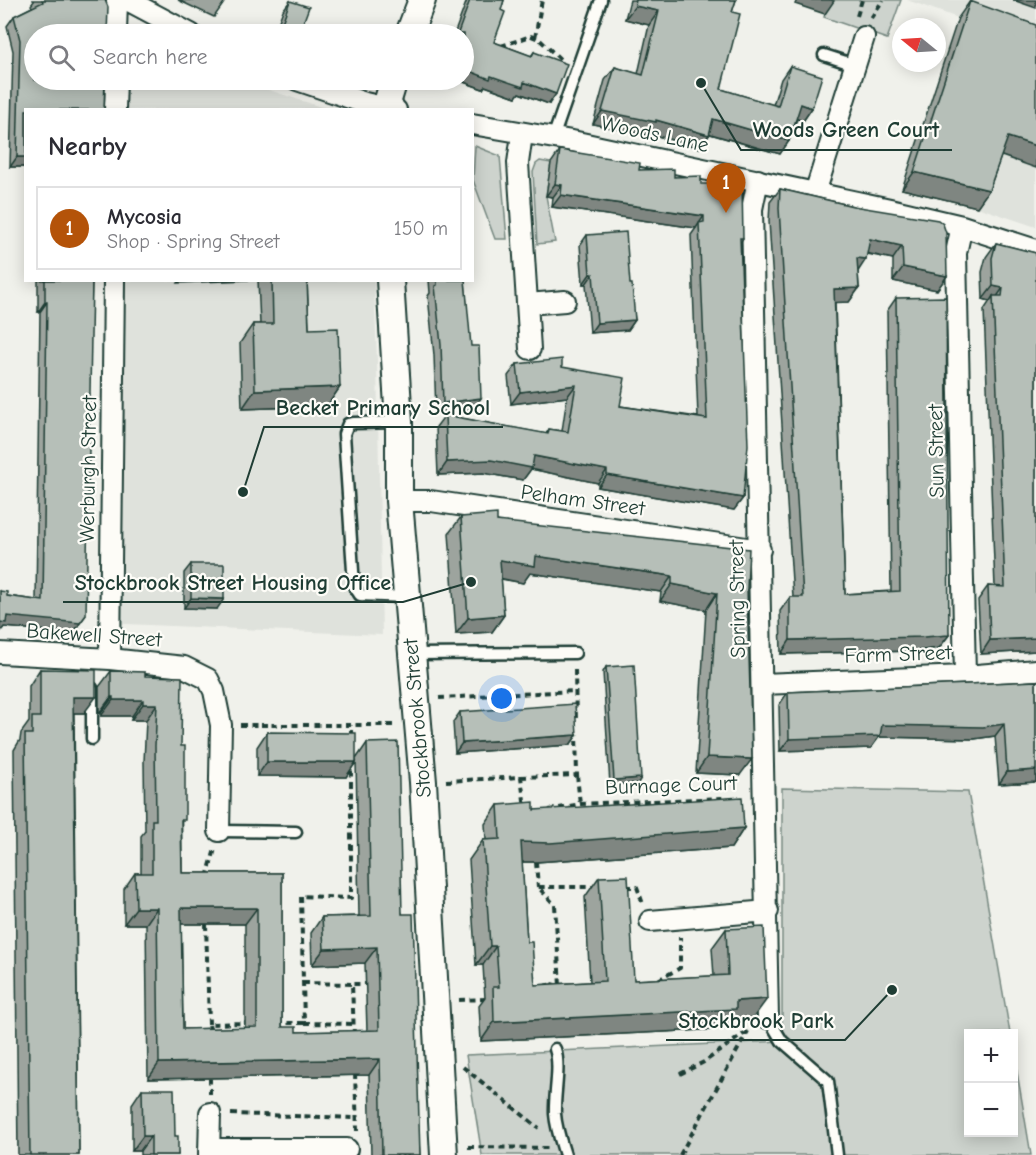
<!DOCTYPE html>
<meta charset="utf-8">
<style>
body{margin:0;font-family:"Comic Neue",sans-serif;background:#f2f2f3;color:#2b2b33}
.controls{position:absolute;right:18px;bottom:18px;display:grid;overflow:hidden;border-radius:0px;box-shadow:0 3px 15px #0003}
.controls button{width:54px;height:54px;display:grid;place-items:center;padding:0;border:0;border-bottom:2px solid #e1e1e2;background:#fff;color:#2b2b33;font:30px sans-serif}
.compass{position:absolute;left:892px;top:18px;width:54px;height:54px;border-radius:50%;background:#fff;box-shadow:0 3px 15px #0003;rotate:288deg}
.you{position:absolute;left:502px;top:699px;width:21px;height:21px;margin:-15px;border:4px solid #fff;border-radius:50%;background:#1a73e8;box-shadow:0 0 0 9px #1a73e833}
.badge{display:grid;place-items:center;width:39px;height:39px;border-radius:50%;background:#b45309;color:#fff;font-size:20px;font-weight:700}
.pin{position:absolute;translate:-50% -50px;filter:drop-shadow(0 2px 3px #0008)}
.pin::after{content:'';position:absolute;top:32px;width:21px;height:18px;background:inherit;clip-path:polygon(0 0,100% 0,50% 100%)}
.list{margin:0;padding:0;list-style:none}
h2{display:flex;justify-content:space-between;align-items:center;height:78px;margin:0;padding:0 24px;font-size:26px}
h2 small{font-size:20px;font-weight:400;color:#7c7c81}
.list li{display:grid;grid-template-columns:39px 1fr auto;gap:18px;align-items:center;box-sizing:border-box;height:84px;margin:0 12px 12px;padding:0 12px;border:2px solid #e1e1e2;border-radius:0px}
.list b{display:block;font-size:22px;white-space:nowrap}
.list p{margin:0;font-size:20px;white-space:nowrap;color:#7c7c81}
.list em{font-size:20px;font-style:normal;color:#7c7c81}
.icon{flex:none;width:33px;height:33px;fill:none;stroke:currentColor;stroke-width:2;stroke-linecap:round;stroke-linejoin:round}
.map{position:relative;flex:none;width:1036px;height:1155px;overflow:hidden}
.search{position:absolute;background:#fff;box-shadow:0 3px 15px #0003;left:24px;top:24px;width:450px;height:66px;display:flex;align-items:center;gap:15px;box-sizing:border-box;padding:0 21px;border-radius:33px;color:#7c7c81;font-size:22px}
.panel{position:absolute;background:#fff;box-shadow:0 3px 15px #0003;left:24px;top:108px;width:450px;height:174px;border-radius:0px}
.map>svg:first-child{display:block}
</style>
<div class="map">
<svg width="1036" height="1155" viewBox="0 0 1036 1155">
<rect width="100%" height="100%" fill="#f0f1eb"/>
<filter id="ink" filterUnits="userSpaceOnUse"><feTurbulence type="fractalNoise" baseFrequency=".0167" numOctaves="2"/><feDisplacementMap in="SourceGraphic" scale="12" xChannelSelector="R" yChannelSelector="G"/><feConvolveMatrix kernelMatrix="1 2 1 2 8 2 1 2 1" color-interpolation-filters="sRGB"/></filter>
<g filter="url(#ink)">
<!-- built -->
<path fill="#dfe2dc" d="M907,0H1036V227L977,207L996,154L958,18Z
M115,80H239L327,109L114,110Z
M110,281H374L377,361L382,635L103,623Z"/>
<!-- green -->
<path fill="#cdd3cd" stroke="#768880" stroke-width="1.5" d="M830,0H901L887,39L824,17Z
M475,146L500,156L507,239H495L473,180Z
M540,161L551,163L546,196L555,242L537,244L533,172L536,164Z
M782,788L968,792L1010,1033L968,1034V1132H1014V1054L1031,1155H482L466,1055L782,1041Z"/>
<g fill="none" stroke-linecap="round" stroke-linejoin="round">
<!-- service casing -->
<g stroke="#1f3d34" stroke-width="15">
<path id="service" d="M824,55L855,65
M553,138L601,0
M399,422L354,423L348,424L344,434L354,586L360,595L406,597
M412,654L575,653
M92,739V688
M219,831L296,832
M768,1018L782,1041L828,1081L837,1155
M555,1049C561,1067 554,1093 555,1114C556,1128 561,1142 565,1155"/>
</g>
<!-- minor casing -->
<g stroke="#1f3d34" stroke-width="24">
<path id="minor" d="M127,0L191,34
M116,34L117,0
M297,80L365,103L396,110
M115,110L116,80
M472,124L572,141L890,209L962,226L1036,250
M522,134L518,163L530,349
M758,180L752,209L768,1018
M815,193L864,37
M962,226L956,253L965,676
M527,304L565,301
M399,501H431L760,550
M0,653L110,659L184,667L208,679L214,691L221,725L219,831
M110,659L114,280
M762,684L965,676L1036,670
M650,921L768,911
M209,1149H347
M209,1155L210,1113"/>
</g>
<!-- tertiary casing -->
<g stroke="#1f3d34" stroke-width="30">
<path id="tertiary" d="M409,34L422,0
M385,110L394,80
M390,280L399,422V501L423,782L444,1155"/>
</g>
<!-- path -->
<path stroke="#1f3d34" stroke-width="4" stroke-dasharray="6 4.5" stroke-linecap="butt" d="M857,16L862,0
M871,18L883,0
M437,30L449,34
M535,38L542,0
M501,46L531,36L539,39L563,62
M575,670L576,722
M439,698L575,691
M240,725H394
M351,736V725
M577,775L580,804
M521,777L577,775L576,733
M446,781L521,777L525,808
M549,810L580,804L723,798
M536,862L538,887
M207,877L215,849
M626,887H637L643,904
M206,924L209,1024
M658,980L680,968V937
M303,983L352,984
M548,989L547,983L560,986L555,905L538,887H594
M459,1000L487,999
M277,1023H304L301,896L351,898V765
M304,1023L353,1024
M210,1031L209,1024L248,1023
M354,1035L352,984H369
M463,1067L539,1128
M355,1073L357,1131
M680,1074L704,1062L745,1033
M210,1094V1079
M231,1114L356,1118
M468,1147L548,1148
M680,1155L748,1031"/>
<!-- service -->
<use href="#service" stroke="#fdfcf7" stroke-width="10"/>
<!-- minor -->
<use href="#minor" stroke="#fdfcf7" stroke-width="20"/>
<!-- tertiary -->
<use href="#tertiary" stroke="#fdfcf7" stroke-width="26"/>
</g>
<!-- wall -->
<path fill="#9da49e" stroke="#1f3d34" stroke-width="1.5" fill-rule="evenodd" d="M33,0H105L26,167H10L13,51L7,26L14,16L32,7L31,5L34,1Z
M178,0H226L214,17Z
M467,0H504L501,10L494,42L531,56L534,52L549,104L519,93L516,97L485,86L483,89L458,80H464V34H453L455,32Z
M630,0H736L732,12L721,89L773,105L781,79L790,66L812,108L803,121L797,119L789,141L780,154L710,134L700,148L647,133L646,135L593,124L605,80L615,67L638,74L649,25L625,19Z
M290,1L299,34H274L283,10Z
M970,1L1001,156L989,190L977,207L902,189L958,18Z
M560,150L639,170L674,177L701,184L743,238L740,243L743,498L734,510L598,487V483L531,469L523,480L483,473L438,475L436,427L445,415L546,434L549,429L562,431L567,397L511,404L508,376L517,364L562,367L620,406L698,417L691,235L696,228L552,207L553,197L546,196L551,163Z
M780,189L853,206L947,276L937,290L893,281V259L867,254L858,271L859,288L849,302H835L845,594L891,591L887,311L896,298L949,635L939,648L915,651L781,654L780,611L790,597H793L769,221L770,202Z
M587,235L630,284L635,320L628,330L590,333L586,284H583L580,245Z
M996,243L1036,253V651L981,654L978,600L988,586L995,587L984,310L990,301L983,299L982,272L986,257Z
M38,280H92L79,626L73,633L4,627L0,632V591L7,596L36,600L40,312H38Z
M258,280H307L309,329L340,387L327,406L242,409L240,343L253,324H260Z
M429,280H465L474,409L436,413L434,355L428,296L430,293Z
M461,517L497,521L747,588L740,775L696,773L706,610L660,601L661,592L530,573L523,583L501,579L504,615L492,632L456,634L449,533Z
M191,564L217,609L184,608V573Z
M606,667L638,783L610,785L603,672Z
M40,669L84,713H74L79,1155H18L14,750L20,740L21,733L29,722V686Z
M111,671L145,676L181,746L182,873H282V1027L296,1032L367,1031L365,963L312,965L311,933L322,917L359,916L356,760V762L346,777L257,776V747L267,732L356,759L367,743L402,914L420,1155H371L369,1075L148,1079L146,924H124V889L135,873H141V836L145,831L144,762L146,720H131L132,716H101V713H99V687ZM181,924H245V1028L183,1029Z
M1036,681V782L999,784L995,736L974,739L879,737L871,748L780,751L779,705L788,692Z
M460,712L577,735L570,745L455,753L453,722Z
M498,805L534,810L744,828L731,848L536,862H522L527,942L535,985L590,982L585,897L599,877L634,980L714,976L712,948L726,929L753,1018L729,1020L723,1029L481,1041L479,1006L485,998L483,965H476L469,860L483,840H486L485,824Z
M142,1089L175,1136L178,1155H140V1151H132V1104Z"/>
<!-- shaded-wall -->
<path fill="#7f8681" stroke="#1f3d34" stroke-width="1.5" d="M797,0H831L834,1L825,14L795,4Z
M1013,0H1036V8Z
M635,6L659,11L649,25L625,19Z
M279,31L289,34H276Z
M464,69L524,82L556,94L549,104L519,93L516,97L485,86L483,89L458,80H464Z
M801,104L812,108L803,121L792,117Z
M602,111L656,120L709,135L700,148L647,133L646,135L593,124Z
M713,119L789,141L780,154L704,132Z
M1008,137L1036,146V168L996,154Z
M17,157H26V167H10Z
M914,172L989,190L977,207L902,189Z
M555,184L562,185L553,197L546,196Z
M561,195L704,216L696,228L552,207Z
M870,239L902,246L893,259L861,252Z
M857,258L866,259L857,273Z
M903,267L947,276L937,290L893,281Z
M590,274H593L586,284H583Z
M180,280H249L178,283Z
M993,286L1003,288L994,301L993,296L990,301L983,299Z
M859,288L849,302L825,303L834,289Z
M45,302H47L40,312H38Z
M635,320L628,330L590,333L597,323Z
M576,385L567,397L511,404L520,392Z
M340,387L327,406L242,409L255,390Z
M481,398L474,409L436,413L443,403Z
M534,456L607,470L598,483L531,469L523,480L483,473L438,475L447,462Z
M607,475L743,498L734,510L598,487Z
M536,556L672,576L661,592L530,573L523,583L489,576L500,560Z
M672,584L717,593L706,610L660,601Z
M191,598L224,599L217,609L184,608Z
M86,615L73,633L4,627L0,632V622L7,616Z
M504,615L492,632L456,634L468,618Z
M949,635L939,648L915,651L781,654L790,640Z
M1036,638V651L981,654L990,640Z
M73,697H96L84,713H62Z
M111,697H113L101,713H99Z
M113,700H143L132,716H101Z
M143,704H157L146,720H131Z
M1004,724L995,736L974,739L879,737L871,748L780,751L789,739L882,725Z
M577,735L570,745L455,753L462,743Z
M707,757L752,759L740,775L696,773Z
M267,762H356L346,777L257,776Z
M1036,770V782L999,784L1007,772Z
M641,778L638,783L610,785L614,780Z
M744,828L731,848L536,862H507L521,842Z
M136,908H157L146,924H124Z
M181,908H257L245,924H170Z
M490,946H496L483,965H476Z
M377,947L365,963L312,965L324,949Z
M767,999L753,1018L729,1020L723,1029L481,1041L494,1022L736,1001Z
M380,1059L369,1075L148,1079L159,1063Z
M143,1136H151L140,1151H132Z"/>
<!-- building -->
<path fill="#b6bfb8" stroke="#1f3d34" stroke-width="1.5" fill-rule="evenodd" d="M42,0H105L108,7L107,34H34V80H105L104,110H26V157H17L20,40L14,16L43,2Z
M470,0H504L501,10L505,12L494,42L532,56L534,52L567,64L556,94L524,82L523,87L491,76L490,79L464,69V34H454L455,32L458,33Z
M636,0H736L732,12L740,14L721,89L778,106L790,66L822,76L812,108L801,104L789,141L713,119L709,135L656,120V122L602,111L615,67L643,75L659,11L635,6Z
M290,1L309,7L299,34H289L279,31Z
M970,1L1036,25V146L1008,137L989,190L914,172Z
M560,150L640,163L639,170L674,169V177L701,176V184H742L743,238H740L748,445L743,498L607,475V470L534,456L532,468L491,460L447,462L445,415L548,434L549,429L568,432L576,385L520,392L517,364L562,359V367L625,378L620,406L707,419L699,223L704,222V216L561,195L562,185L555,184Z
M780,189L853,206L938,220L943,224L946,233L947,276L903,267L902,246L870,239L866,259L857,258L859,288L834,289L845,594L900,591L896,298L946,297L949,635L924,637L790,640V597H803L779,208Z
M626,232L630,284H632L635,320L597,323L593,274H590L587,235Z
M996,243L1036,253V638L990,640L988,586L1005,587L993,296H1002L1003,288L993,286L992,258Z
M45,280H92L86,615L80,623L7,616L6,623L0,622V591L7,592V596L43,601L47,302H45Z
M272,280H307L309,329L338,328L340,387L255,390L253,324H273Z
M437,280H465L471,346H479L481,398L443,403L441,345L435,286L437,285Z
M497,514V521L749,549L747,588L752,759L707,757L717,593L672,584V576L536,556L535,566L500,560L504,615L468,618L461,517Z
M191,564H224V599L191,598Z
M634,665L641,778L614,780L606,667Z
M40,669L96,670V697H73L79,1155H30L25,734H32V717H40Z
M111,671L145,672V676L182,677L181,746H185V820H181L182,873H282V1027H296V1032L379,1030L377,947L324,949L322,917L371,916L367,743L398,742L402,914H413L420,1155H382L380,1059L159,1063L157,908H136L135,873H152V820H156L155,746L157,704H143V700H113V697H111ZM181,908H257V1027L183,1029Z
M1036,681V770L1007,772L1004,724L983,727L882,725L880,736L789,739L788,692Z
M575,704L577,735L462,743L460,712Z
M267,732L356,733V762H267Z
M742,797L744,828L550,843L521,842L527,942H532L535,985L605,981L599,877L628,876L634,980L728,975L726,929L764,927L767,999L736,1001V1009L494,1022L493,987H499L496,946H490L483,840L500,839L498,805L534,802V810Z
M142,1089H174L175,1136H178V1155H151V1136H143Z"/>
</g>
<g text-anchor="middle" stroke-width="4.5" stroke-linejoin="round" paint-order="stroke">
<!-- street labels -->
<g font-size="21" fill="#1f3d34" stroke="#fdfcf7">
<text transform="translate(655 134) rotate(12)" y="7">Woods Lane</text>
<text transform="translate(936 451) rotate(-91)" y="7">Sun Street</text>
<text transform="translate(88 469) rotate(-89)" y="7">Werburgh Street</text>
<text transform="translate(583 500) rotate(8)" y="7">Pelham Street</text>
<text transform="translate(737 599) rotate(-91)" y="7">Spring Street</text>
<text transform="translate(94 635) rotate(4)" y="7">Bakewell Street</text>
<text transform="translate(898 654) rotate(-2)" y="7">Farm Street</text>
<text transform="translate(417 718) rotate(-95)" y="7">Stockbrook Street</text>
<text transform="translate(671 785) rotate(-2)" y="7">Burnage Court</text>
</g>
</g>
<!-- callouts -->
<path fill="none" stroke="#1f3d34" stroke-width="2" d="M701 83L741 150H952M243 492L264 427H503M471 582L403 602H63M892 990L845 1040H666"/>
<g fill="#1f3d34" stroke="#fdfcf7" stroke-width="2">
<circle cx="701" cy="83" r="6"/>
<circle cx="243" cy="492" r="6"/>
<circle cx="471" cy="582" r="6"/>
<circle cx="892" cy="990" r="6"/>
</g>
<g font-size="22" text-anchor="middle" font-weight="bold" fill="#1f3d34" stroke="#fdfcf7" stroke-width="4.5" stroke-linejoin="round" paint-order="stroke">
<text x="846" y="137">Woods Green Court</text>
<text x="383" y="415">Becket Primary School</text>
<text x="233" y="590">Stockbrook Street Housing Office</text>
<text x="756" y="1028">Stockbrook Park</text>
</g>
</svg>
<div class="controls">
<button>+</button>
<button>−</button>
</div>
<svg class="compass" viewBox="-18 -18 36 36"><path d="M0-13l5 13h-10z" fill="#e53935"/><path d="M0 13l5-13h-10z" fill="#7c7c81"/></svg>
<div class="you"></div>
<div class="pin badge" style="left:726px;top:213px">1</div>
<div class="search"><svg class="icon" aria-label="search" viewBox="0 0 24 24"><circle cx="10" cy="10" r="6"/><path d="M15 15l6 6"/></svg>Search here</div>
<section class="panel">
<h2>Nearby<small></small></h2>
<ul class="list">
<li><span class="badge">1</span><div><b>Mycosia</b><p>Shop · Spring Street</p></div><em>150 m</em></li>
</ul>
</section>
</div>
